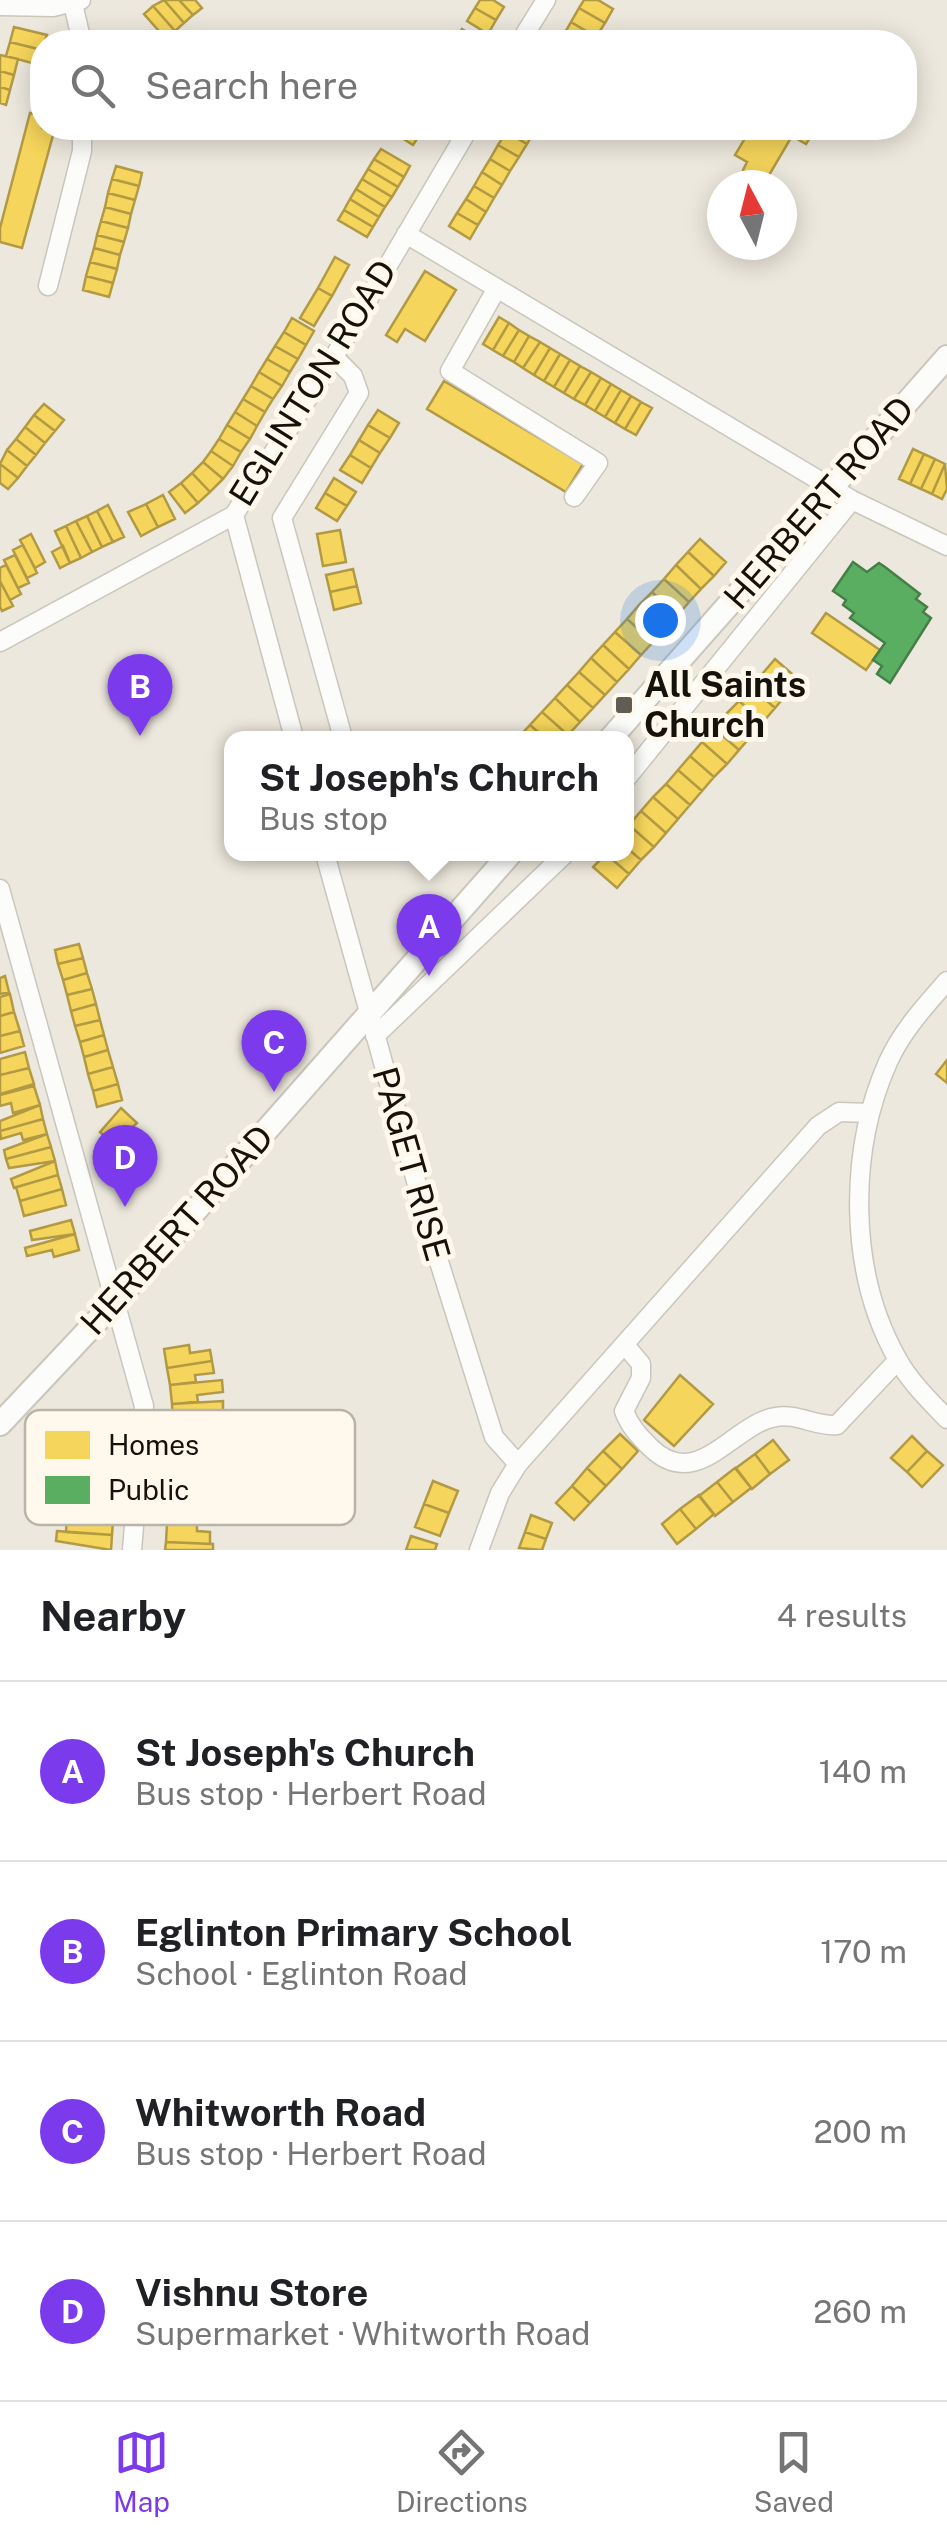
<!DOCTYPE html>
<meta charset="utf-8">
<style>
body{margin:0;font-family:"Public Sans",sans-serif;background:#f2f2f2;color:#202124}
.compass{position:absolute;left:707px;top:170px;width:90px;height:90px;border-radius:50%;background:#fff;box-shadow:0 5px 25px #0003;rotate:353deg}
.you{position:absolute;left:660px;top:620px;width:35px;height:35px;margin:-25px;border:8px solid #fff;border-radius:50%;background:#1a73e8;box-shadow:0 0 0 15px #1a73e833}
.badge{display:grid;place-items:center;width:65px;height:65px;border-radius:50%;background:#7c3aed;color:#fff;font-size:32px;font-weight:700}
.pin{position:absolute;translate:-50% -82px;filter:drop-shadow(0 2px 5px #0008)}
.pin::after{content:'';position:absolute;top:52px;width:35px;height:30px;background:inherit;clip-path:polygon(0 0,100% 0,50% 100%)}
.popup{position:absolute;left:224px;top:731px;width:410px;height:130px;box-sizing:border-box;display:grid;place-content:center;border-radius:20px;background:#fff;filter:drop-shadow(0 2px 8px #0005);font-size:32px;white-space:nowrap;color:#757577}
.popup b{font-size:38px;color:#202124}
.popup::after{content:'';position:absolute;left:50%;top:100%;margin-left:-20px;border:20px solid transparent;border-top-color:#fff}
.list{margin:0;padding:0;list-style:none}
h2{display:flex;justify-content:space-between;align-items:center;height:130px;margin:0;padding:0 40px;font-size:42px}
h2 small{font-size:32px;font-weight:400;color:#757577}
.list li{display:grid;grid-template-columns:65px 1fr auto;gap:30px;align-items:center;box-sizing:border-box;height:180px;padding:0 40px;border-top:2px solid #e0e0e0}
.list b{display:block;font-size:38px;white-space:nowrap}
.list p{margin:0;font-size:32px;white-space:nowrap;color:#757577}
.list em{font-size:32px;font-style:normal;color:#757577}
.icon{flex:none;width:55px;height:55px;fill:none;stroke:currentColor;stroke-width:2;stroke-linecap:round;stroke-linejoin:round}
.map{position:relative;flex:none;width:947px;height:1550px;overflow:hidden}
.search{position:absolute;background:#fff;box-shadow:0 5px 25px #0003;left:30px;right:30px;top:30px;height:110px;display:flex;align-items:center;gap:25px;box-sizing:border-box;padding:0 35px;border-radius:40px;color:#757577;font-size:38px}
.sheet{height:850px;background:#fff}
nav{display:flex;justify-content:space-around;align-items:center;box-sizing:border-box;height:140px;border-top:2px solid #e0e0e0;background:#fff;font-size:28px;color:#757577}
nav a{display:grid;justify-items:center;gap:5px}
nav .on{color:#7c3aed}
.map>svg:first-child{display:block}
</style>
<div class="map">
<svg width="947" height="1550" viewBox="0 0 947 1550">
<rect width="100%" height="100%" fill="#ede8dd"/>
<!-- homes -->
<path fill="#f6d55c" stroke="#b29a44" stroke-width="2.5" d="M164,0L184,23L175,31L153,6Z
M164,0H179L193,15L184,23Z
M179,0H195L202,8L193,15Z
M480,0H493L504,7L496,20L475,8Z
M584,0H598L613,9L605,23L579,8Z
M153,6L175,31L166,39L144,14Z
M475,8L496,20L488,34L467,21Z
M579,8L605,23L596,37L571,22Z
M571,22L596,37L593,42L560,41Z
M14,27L47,35L42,50L10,42Z
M462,29L483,42H454Z
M10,42L42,50L39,65L6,56Z
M0,55L18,59L14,75L0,71Z
M0,71L14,75L10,90L0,87Z
M0,87L10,90L6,105L0,103Z
M30,113L42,116V128H55L22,248L0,242V228Z
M393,128H413L421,133L413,145L391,131Z
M509,128H530L535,130L527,144L506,132Z
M751,128H816L806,144L792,136L765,182L743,170L747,162L735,155Z
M506,132L527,144L519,157L498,145Z
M498,145L519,157L510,171L490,159Z
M381,149L410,166L404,177L374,159Z
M374,159L404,177L398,187L368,169Z
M490,159L510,171L502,185L482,172Z
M116,166L142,173L139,186L112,179Z
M368,169L398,187L392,197L362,179Z
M482,172L502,185L494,198L474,186Z
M112,179L139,186L135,200L108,193Z
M362,179L392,197L385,207L356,189Z
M474,186L494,198L486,212L466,199Z
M356,189L385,207L379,217L350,199Z
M108,193L135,200L131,214L105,207Z
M350,199L379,217L373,227L344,210Z
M466,199L486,212L478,225L457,213Z
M105,207L131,214L128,228L101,221Z
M344,210L373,227L367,237L338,220Z
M457,213L478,225L470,239L449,226Z
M101,221L128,228L124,242L97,235Z
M97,235L124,242L120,255L94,248Z
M94,248L120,255L117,269L90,262Z
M335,257L349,265L332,296L318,288Z
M90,262L117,269L113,283L86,276Z
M425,271L456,290L425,341L405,329L397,342L386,335Z
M86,276L113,283L109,297L83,290Z
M318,288L332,296L314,326L300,318Z
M499,317L509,323L493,350L483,344Z
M292,318L314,331L306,345L284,332Z
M509,323L519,330L503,356L493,350Z
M519,330L529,336L514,362L503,356Z
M284,332L306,345L298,359L275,346Z
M529,336L540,342L523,368L514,362Z
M540,342L550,348L534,375L523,368Z
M275,346L298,359L290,372L267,359Z
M550,348L560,354L544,381L534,375Z
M560,354L570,360L554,387L544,381Z
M267,359L290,372L282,386L259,372Z
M570,360L580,366L564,393L554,387Z
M580,366L591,372L574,399L564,393Z
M259,372L282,386L273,399L251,386Z
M591,372L601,378L585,405L574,399Z
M601,378L611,384L595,411L585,405Z
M444,381L583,464L566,492L427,409Z
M611,384L621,390L605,417L595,411Z
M251,386L273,399L265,412L243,399Z
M621,390L631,396L615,423L605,417Z
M631,396L641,402L625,429L615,423Z
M243,399L265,412L257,426L235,412Z
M641,402L652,408L636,435L625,429Z
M44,404L64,420L55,431L34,415Z
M378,410L399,423L390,438L368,425Z
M235,412L257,426L250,439L227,425Z
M34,415L55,431L45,443L25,427Z
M227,425L250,439L241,452L219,439Z
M368,425L390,438L380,453L359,440Z
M25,427L45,443L36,455L16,439Z
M16,439L36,455L27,466L7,450Z
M219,439L241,452L233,466L211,451Z
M359,440L380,453L371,468L350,455Z
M913,449L924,454L910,484L899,479Z
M7,450L27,466L18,478L0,464Z
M211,451L233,466L223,479L203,462Z
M924,454L935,459L921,489L910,484Z
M350,455L371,468L362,483L340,470Z
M935,459L945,464L932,494L921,489Z
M203,462L223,479L210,492L192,473Z
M0,464L18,478L8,489L0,483Z
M945,464L947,489L942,499L932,494Z
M192,473L210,492L198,503L181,483Z
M334,478L356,492L347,506L325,493Z
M181,483L198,503L185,513L169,492Z
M325,493L347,506L337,521L316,508Z
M163,495L175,519L158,527L146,504Z
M146,504L158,527L141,536L128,512Z
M108,505L124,537L113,542L97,511Z
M97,511L113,542L102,547L87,516Z
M87,516L102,547L92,552L76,521Z
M76,521L92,552L81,558L66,526Z
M66,526L81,558L70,563L55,531Z
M340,530L346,562L323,566L317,534Z
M31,534L45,562L35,568L20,540Z
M700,539L726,562L714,576L688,552Z
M23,545L37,573L27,578L13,550Z
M63,546L70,563L60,568L52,552Z
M688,552L714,576L701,589L676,565Z
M15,555L29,583L18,588L4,560Z
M6,565L21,594L10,600L0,581V568Z
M676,565L701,589L689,602L664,579Z
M353,569L357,586L330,592L326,575Z
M664,579L689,602L677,616L652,592Z
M0,581L13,606L2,611L0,607Z
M357,586L361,603L334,610L330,592Z
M652,592L677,616L665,629L639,605Z
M639,605L665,629L653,642L627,619Z
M826,613L880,650L866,670L812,633Z
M627,619L653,642L641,655L615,632Z
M615,632L641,655L629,669L603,645Z
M603,645L629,669L617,682L591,658Z
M591,658L617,682L605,695L579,672Z
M775,659L799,680L787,694L763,673Z
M579,672L605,695L593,708L567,685Z
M763,673L787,694L775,708L751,687Z
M567,685L593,708L580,722L555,698Z
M751,687L775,708L763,722L739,701Z
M555,698L580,722L568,735L542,712Z
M739,701L763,722L751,736L726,714Z
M542,712L568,735L565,738H545L530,725Z
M726,714L751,736L739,750L714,728Z
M530,725L545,738H518Z
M714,728L739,750L727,764L702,742Z
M702,742L727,764L714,777L690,756Z
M690,756L714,777L702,791L678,770Z
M678,770L702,791L690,805L666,784Z
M666,784L690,805L678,819L653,797Z
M653,797L678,819L666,833L641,811Z
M641,811L666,833L654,847L629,825Z
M629,825L654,847L641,860L626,847Z
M626,847L641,860L629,874L606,854H626Z
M606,854L629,874L617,888L593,867Z
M79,944L83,958L58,964L55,950Z
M83,958L87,973L63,980L58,964Z
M87,973L92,989L67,995L63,980Z
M5,976L9,992L0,994V978Z
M92,989L96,1004L71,1011L67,995Z
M10,994L14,1012L0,1016V997Z
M96,1004L100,1020L75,1026L71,1011Z
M14,1012L20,1031L0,1036V1016Z
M100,1020L104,1035L80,1042L75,1026Z
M20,1031L24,1046L0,1053V1036Z
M104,1035L108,1050L84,1057L80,1042Z
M108,1050L113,1067L88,1074L84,1057Z
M25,1052L29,1068L0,1075V1059Z
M947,1060V1083L936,1074Z
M113,1067L118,1084L93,1091L88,1074Z
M29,1068L34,1084L0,1094V1075Z
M118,1084L122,1100L97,1107L93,1091Z
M34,1086L40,1105L13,1113L11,1103L0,1106V1095Z
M40,1105L43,1119L0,1131V1121Z
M121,1108L137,1123L114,1144L100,1132Z
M43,1119L47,1134L23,1140L21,1133L1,1139L0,1131Z
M128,1133L141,1144L122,1165L107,1152Z
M47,1134L51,1147L6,1159L4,1150Z
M51,1147L55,1161L9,1168L6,1159Z
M55,1161L58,1175L14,1188L11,1179Z
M58,1175L62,1189L20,1201L16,1187Z
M62,1189L66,1205L24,1216L20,1201Z
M71,1220L75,1234L32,1240L30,1231Z
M75,1234L79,1250L54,1257L52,1250L27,1256L25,1248Z
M189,1345L190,1353L210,1350L212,1361L167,1368L164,1349Z
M212,1361L214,1373L195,1375L196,1382L170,1385L167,1368Z
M680,1375L713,1404L674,1446L644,1420Z
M222,1380L223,1392L197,1395L198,1402L172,1404L170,1385Z
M223,1401V1414L203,1415V1423L173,1424L172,1404Z
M203,1423H231V1436H199V1446L173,1447V1424Z
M620,1434L638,1451L622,1469L603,1451Z
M912,1436L927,1451L907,1472L891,1458Z
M773,1440L789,1460L770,1474L755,1454Z
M199,1446L220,1447V1466H205V1460L173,1464V1447Z
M603,1451L622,1469L606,1486L587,1468Z
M927,1451L943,1465L922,1487L907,1472Z
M755,1454L770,1474L752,1489L736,1468Z
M170,1467L224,1470V1480L210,1479L209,1488L169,1486Z
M587,1468L606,1486L590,1503L572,1486Z
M735,1468L751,1488L733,1502L717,1482Z
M433,1481L458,1491L449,1513L424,1504Z
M717,1482L733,1502L715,1516L699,1496Z
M169,1486L223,1488V1499L195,1497L194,1505L168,1504Z
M572,1486L590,1503L574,1520L556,1503Z
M699,1495L714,1514L696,1529L680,1509Z
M168,1504L217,1506L216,1519L197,1518V1525L167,1523Z
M424,1504L449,1513L440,1536L415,1527Z
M99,1507L114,1508L112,1535L66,1532L67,1514L98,1516Z
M680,1509L696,1529L677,1544L662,1524Z
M531,1515L552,1523L546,1539L525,1532Z
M167,1523L197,1525V1531L210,1532V1544L166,1542Z
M57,1531L112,1535L111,1550L56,1541Z
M525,1532L546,1539L542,1550L519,1548Z
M411,1536L437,1544L435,1550H406Z
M166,1542L213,1544V1550H165Z"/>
<!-- public -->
<path fill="#5aae61" stroke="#457f47" stroke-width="2.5" d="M853,562L867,572L879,563L885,567L920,594L916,599L927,607L923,612L931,618L890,683L877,674L882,666L873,660L885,643L850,618L854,613L843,605L846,600L833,591Z"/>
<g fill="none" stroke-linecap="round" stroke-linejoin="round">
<!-- minor casing -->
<g stroke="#cac6bd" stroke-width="21">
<path id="minor" d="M73,4L82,42
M0,6L53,7L81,0
M520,42L546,0
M406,234L852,500L947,546
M48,286L82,151V128
M497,288L450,371L598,463L574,497
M334,357L353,376L359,393L282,518L343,738
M234,515L294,738
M0,642L234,515L334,357L469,128
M626,779L852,500
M325,854L435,1249L494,1437L518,1464
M0,889L144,1406L132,1550
M947,981C925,1006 902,1031 888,1062C848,1152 848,1273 898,1360C910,1382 930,1401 947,1419
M375,1036L565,854
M625,1345L641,1364V1378L624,1411C630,1427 639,1436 651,1448C698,1493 734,1423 776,1417C797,1413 816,1427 837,1425L898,1360
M479,1550L500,1493L518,1464L818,1126L839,1112L869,1113"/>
</g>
<!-- tertiary casing -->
<g stroke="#cac6bd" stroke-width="26">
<path id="tertiary" d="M611,738L947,357
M0,1424L114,1303L510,854"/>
</g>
<!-- minor -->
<use href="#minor" stroke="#fcfcfa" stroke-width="18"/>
<!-- tertiary -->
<use href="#tertiary" stroke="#fcfcfa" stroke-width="22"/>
</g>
<!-- markers -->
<rect fill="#615d54" stroke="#fef9ec" stroke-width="4" x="614" y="695" width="20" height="20" rx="5"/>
<g text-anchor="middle" stroke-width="10" stroke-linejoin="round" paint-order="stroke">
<!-- street labels -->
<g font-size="35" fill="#15120b" stroke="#fef9ec">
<text transform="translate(313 383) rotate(-58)" y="12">EGLINTON ROAD</text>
<text transform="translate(819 503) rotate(-49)" y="12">HERBERT ROAD</text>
<text transform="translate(411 1164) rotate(74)" y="12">PAGET RISE</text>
<text transform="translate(177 1230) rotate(-48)" y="12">HERBERT ROAD</text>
</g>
<!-- poi labels -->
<g font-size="35" font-weight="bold" fill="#15120b" stroke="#fef9ec" text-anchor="start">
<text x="644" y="697">All Saints<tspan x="644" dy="40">Church</tspan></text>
</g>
</g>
<!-- legend -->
<rect x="25" y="1410" width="330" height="115" rx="15" fill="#fef9ec" stroke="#b8b4a8" stroke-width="2.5"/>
<rect x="45" y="1431" width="45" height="28" fill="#f6d55c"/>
<rect x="45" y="1476" width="45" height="28" fill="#5aae61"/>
<g font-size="28" fill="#15120b">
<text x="108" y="1455">Homes</text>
<text x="108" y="1500">Public</text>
</g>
</svg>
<svg class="compass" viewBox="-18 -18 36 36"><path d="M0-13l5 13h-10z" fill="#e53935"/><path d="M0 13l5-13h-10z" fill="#757577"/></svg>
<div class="you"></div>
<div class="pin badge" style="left:429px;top:976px">A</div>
<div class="popup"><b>St Joseph's Church</b>Bus stop</div>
<div class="pin badge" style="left:140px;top:736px">B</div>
<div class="pin badge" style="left:274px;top:1092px">C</div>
<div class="pin badge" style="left:125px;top:1207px">D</div>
<div class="search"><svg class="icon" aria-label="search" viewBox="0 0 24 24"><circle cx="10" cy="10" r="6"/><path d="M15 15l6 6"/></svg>Search here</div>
</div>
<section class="sheet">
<h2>Nearby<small>4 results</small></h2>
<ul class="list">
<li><span class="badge">A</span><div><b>St Joseph's Church</b><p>Bus stop · Herbert Road</p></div><em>140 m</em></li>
<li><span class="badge">B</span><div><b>Eglinton Primary School</b><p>School · Eglinton Road</p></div><em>170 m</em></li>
<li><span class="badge">C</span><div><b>Whitworth Road</b><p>Bus stop · Herbert Road</p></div><em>200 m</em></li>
<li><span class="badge">D</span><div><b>Vishnu Store</b><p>Supermarket · Whitworth Road</p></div><em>260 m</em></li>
</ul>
</section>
<nav>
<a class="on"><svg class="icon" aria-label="map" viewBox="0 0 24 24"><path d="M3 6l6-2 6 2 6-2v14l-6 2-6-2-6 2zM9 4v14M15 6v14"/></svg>Map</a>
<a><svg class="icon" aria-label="directions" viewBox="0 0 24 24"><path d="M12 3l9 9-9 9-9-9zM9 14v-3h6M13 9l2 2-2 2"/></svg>Directions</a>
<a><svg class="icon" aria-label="saved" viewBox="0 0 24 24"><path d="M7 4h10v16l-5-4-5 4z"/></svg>Saved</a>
</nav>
